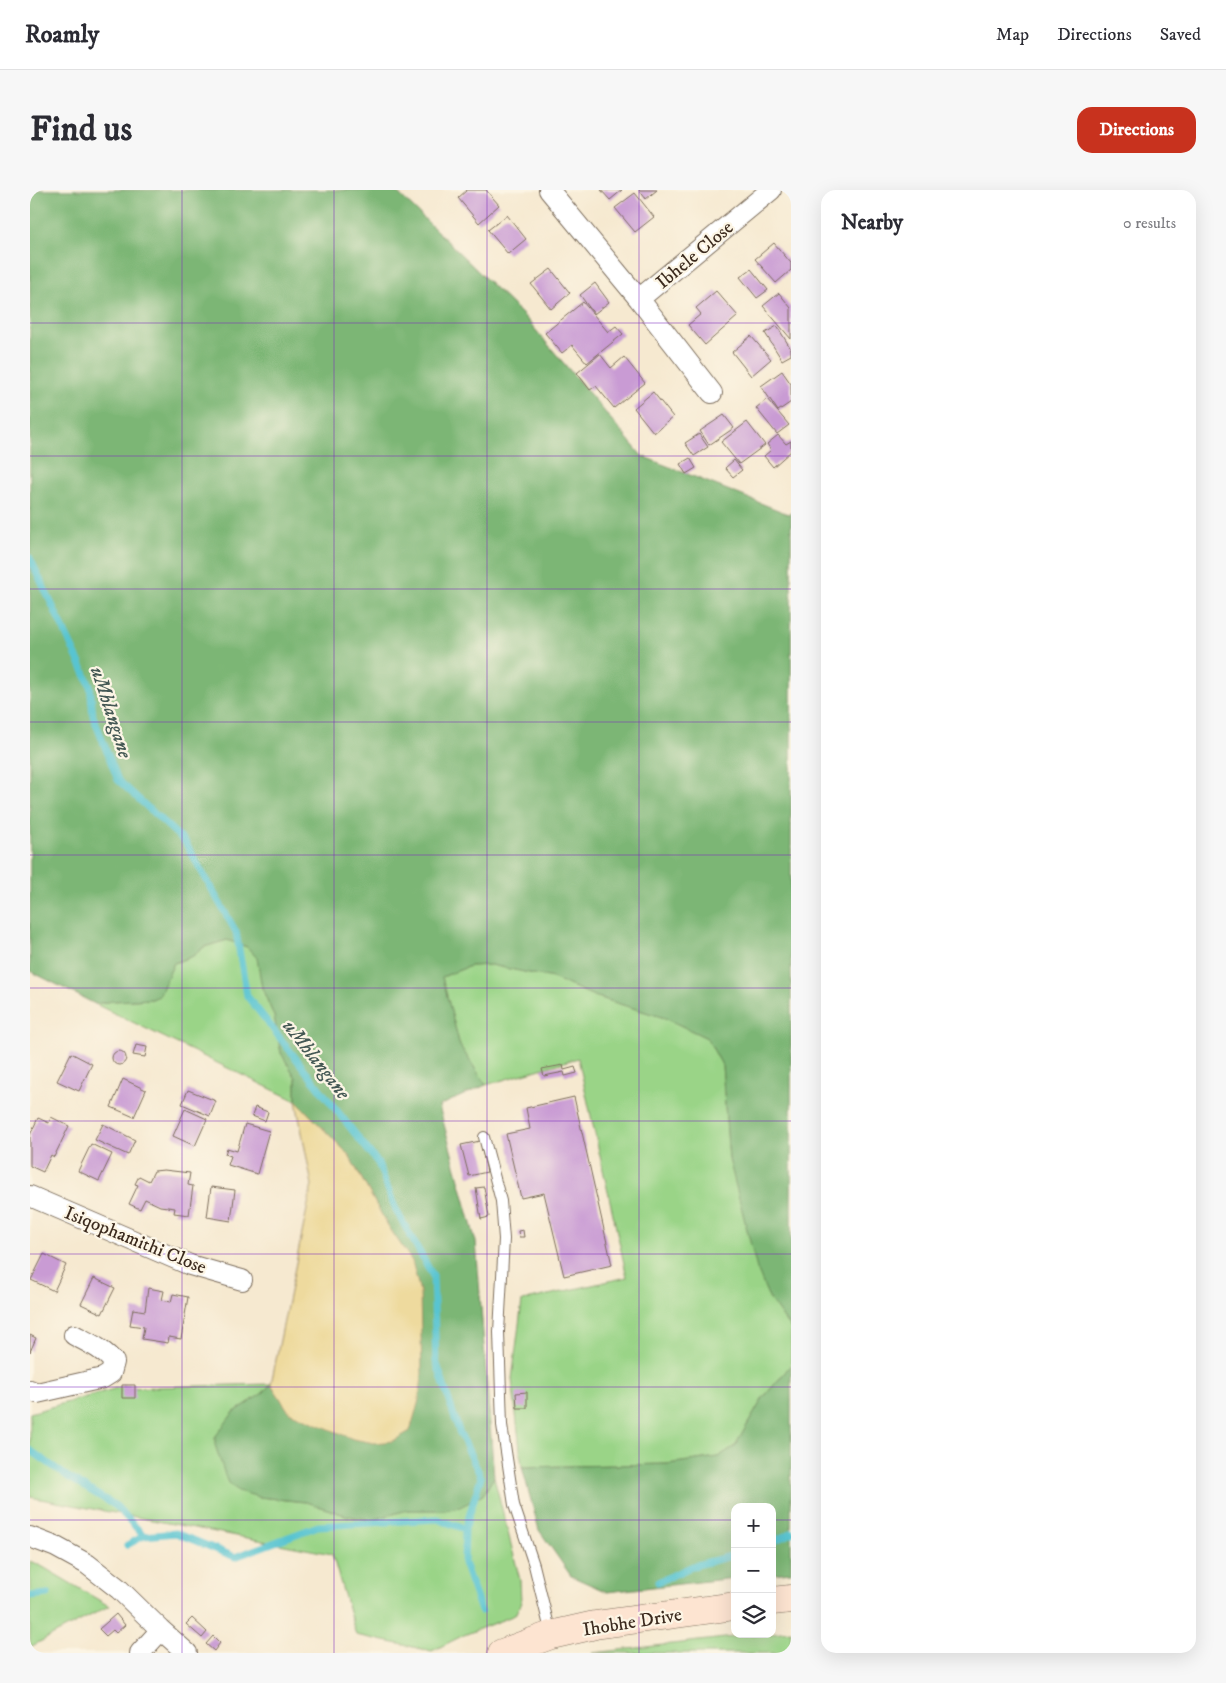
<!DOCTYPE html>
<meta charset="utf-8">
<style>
body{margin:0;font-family:"IM FELL DW Pica",serif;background:#f7f7f7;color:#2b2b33}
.controls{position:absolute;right:15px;bottom:15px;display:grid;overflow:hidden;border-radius:10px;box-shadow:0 5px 20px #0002}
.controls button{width:45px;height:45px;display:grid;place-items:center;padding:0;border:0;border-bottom:1px solid #e1e1e2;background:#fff;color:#2b2b33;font:25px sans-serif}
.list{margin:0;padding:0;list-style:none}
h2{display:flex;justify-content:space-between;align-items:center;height:65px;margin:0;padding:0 20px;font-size:21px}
h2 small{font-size:16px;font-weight:400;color:#7c7c81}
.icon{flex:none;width:28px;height:28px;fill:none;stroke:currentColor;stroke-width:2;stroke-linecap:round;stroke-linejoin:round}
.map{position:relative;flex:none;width:761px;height:1463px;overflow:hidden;border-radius:15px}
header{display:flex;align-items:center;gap:30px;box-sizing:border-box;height:70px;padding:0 25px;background:#fff;border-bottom:1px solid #e1e1e2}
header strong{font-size:24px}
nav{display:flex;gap:28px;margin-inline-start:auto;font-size:18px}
.intro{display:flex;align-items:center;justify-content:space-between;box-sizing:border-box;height:120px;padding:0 30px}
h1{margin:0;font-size:35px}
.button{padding:12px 22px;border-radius:15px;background:#c8321e;color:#fff;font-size:18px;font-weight:700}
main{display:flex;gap:30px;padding:0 30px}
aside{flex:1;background:#fff;border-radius:15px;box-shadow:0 5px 20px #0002}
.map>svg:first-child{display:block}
</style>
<header>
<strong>Roamly</strong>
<nav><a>Map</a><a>Directions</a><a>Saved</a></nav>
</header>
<div class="intro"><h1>Find us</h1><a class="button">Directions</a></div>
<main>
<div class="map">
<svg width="761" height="1463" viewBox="0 0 761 1463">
<rect width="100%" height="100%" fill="#fcf5e5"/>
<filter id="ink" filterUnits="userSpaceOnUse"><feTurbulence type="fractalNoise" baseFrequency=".02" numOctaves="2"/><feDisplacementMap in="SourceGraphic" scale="10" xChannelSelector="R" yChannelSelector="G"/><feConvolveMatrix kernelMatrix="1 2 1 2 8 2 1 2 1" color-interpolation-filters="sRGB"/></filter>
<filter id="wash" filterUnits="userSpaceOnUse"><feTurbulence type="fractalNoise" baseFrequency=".0096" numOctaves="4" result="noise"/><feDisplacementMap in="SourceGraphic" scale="20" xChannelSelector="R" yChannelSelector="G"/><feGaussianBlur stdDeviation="1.12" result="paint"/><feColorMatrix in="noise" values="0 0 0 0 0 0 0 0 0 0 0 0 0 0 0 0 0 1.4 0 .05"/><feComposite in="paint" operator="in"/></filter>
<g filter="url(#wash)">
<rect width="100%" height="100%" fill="#f6e9d0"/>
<!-- green -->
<path fill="#9ad487" stroke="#6a7f52" d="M197,750L217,757L228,768L232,798L244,826L251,863L266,888V911L65,814L83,811L122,809L128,806L144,773L163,766L174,757Z
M461,775L523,788L564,806L635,828L677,848L692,875L699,969L739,1108L761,1139V1175L733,1208L705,1256L688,1267L638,1274L492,1277L482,1189L492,1111L597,1087L548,868L456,895L430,856L412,787L440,776Z
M241,1194L233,1203L203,1223L229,1307L276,1312L318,1326L342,1330L377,1320H415L453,1305L464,1287L490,1390L491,1412L485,1425L434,1445L402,1461L326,1445L302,1364L0,1307V1223L87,1198Z
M0,1371L13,1377L79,1416L0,1457Z
M761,1441V1463H563L730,1444H742V1443Z"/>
<!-- forest -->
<path fill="#7bb674" stroke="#5b7049" d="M0,0H365L494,126L612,266L758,324L761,323V1139L739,1108L727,1079L699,969L692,875L677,848L635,828L564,806L523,788L461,775L440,776L412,787L430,856L456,895L409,916L446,1052L464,1287L453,1305L430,1317L415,1320H377L342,1330L318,1326L276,1312L229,1307L208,1301L197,1291L185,1255V1247L203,1223L233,1203L241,1194L260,1222L382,1071L358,1036L318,964L266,911V888L251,863L244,826L232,798L227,768L217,757L197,750L174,757L163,766L144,773L129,806L122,809L83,811L65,814L0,781Z
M761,1175V1382L742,1384V1317H705V1388L577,1402L541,1386L509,1340L492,1277L638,1274L688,1267L705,1256L733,1208Z"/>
<!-- sand -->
<path fill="#eeda9e" stroke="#94825e" d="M266,911L318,964L358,1036L382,1071L390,1102L392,1187L389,1210L380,1241L363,1251L344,1253L323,1249L259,1222L241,1194L282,995Z"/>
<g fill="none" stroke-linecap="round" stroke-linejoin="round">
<!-- stream -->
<path stroke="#58c4d1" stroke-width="7" d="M0,368L60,495L63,526L88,590L155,652L206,742L217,806L348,973L366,1020L403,1086L406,1171L429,1241L451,1287L435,1339L434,1373L451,1421
M0,1260L38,1287L86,1316L114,1346
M742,1352L761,1343
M97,1355L114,1346L146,1343L205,1367L288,1336L407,1329L435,1339
M628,1392L663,1376L705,1365
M0,1406L18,1404"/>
</g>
<g id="blocks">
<!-- building -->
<path fill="#c99bd4" d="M437,0H456L469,15L449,33L428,8Z
M571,0H592L580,10Z
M609,0H627L616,9Z
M605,3L624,27L605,42L585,18Z
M477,25L496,49L478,64L458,40Z
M744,53L761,73V80L746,93L725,69Z
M521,79L540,103L521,119L501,94Z
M721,79L738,100L727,108L710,87Z
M565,93L579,112L564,124L550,105Z
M686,101L708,126L675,155L658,135L671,124L666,118Z
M749,103L761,118V149L733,116Z
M553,112L578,142L586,136L593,144L557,173L542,155L532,163L515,143Z
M747,136L761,159V165L752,170L735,143Z
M721,146L741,169L721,186L702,162Z
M570,164L581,178L594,167L615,193L584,218L566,196L560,200L547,183Z
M752,181L761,194V212L748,221L731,196Z
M623,202L643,227L624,243L604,218Z
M737,209L759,235L747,244L726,218Z
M694,225L704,238L679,255L670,241Z
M717,232L735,255L709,274L691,252Z
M669,244L678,257L664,266L655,253Z
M748,245L756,254L761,251V261L743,277L734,266L741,260L737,254Z
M660,268L666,278L656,284L650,274Z
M704,270L712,280L703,287L695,278Z
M106,855L117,857L115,867L103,865Z
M82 868a7 7 0 1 1 14 0a7 7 0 1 1-14 0Z
M41,863L62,874L49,901L27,891Z
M533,875L534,880L545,877L547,883L535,886L534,882L514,886L512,879Z
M93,889L116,900L104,927L81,917Z
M158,900L186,911L180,926L152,914Z
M544,907L582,1075L534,1086L514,1003L491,1008L476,944L500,939L496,918Z
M225,917L238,922L235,931L222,926Z
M155,919L177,929L165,956L143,946Z
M21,927L39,936L24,967L21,965L13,982L0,976V945L8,928L19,933Z
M73,934L105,950L98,965L65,950Z
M215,934L239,941L227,984L198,975L201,966L195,964L197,958L207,961Z
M450,951L457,982L439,986L431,955Z
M61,954L82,964L69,991L48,981Z
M134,980L160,983L158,995L163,996L159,1025L144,1023L145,1018L130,1016L115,1009L110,1019L99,1014L108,995L105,994L109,986L119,991L124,981Z
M181,997L205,1000L201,1031L177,1027Z
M454,997L459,1027L451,1029L446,998Z
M493,1040L494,1047H489L488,1041Z
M14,1064L36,1075L24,1101L1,1090Z
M64,1088L85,1098L72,1124L51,1114Z
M118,1098L134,1101L132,1110L141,1112L143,1104L158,1107L151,1149L139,1147L138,1153L112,1149L114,1137L100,1135L103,1119L115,1121Z
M0,1145L6,1148L0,1162Z
M92,1195H105V1208H92Z
M497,1202V1218H487L486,1203Z
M86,1424L95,1435L86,1443L83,1440L76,1446L69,1439Z
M162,1428L177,1442L172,1448L156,1434Z
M183,1446L190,1453L184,1461L176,1454Z"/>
</g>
</g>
<g filter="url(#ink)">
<use href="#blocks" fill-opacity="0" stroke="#7c6d5c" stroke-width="1"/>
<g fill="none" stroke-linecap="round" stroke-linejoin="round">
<!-- lane casing -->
<g stroke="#7c6d5c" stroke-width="12">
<path id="lane" d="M454,947L471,1011L474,1049L469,1142L472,1235L484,1315L504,1375L521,1444"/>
</g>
<!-- street casing -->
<g stroke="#7c6d5c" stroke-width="22">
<path id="street" d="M519,0L609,109L682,203
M609,109L741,0
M0,1006L160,1075L212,1090
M0,1200L7,1203L73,1188L81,1183L84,1172C73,1159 59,1153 44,1145
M0,1347L26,1357L57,1374L89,1399L131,1440L157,1463
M110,1463L131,1440"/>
</g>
<!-- secondary casing -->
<g stroke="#7c6d5c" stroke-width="29">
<path id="secondary" d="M742,1411L761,1409
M472,1463L521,1445L565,1435L705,1416"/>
</g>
<!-- lane -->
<use href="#lane" stroke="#fff" stroke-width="10"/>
<!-- street -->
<use href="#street" stroke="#fff" stroke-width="20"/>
<!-- secondary -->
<use href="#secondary" stroke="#fde4d1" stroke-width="28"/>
</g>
</g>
<!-- grid -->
<path fill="none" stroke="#7b2cbf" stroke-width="1" stroke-opacity="0.55" d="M152,0V1463M304,0V1463M457,0V1463M609,0V1463M0,133H761M0,266H761M0,399H761M0,532H761M0,665H761M0,798H761M0,931H761M0,1064H761M0,1197H761M0,1330H705M742,1330H761"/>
<g text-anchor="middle" stroke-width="4.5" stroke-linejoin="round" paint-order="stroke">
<!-- street labels -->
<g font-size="19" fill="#3b2a1e" stroke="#fcf5e5">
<text transform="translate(664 64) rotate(-40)" y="7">Ibhele Close</text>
<text transform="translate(106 1049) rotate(22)" y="7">Isiqophamithi Close</text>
<text transform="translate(602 1431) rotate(-9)" y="7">Ihobhe Drive</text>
</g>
<!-- water labels -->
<g font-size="20" font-style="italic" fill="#445854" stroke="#fcf5e5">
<text transform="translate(82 522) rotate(72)" y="7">uMhlangane</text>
<text transform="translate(287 869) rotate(52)" y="7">uMhlangane</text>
</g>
</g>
</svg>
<div class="controls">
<button>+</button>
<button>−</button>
<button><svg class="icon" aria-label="layers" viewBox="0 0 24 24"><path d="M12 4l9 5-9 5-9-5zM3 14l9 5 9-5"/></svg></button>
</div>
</div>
<aside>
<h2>Nearby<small>0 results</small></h2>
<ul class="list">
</ul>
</aside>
</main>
